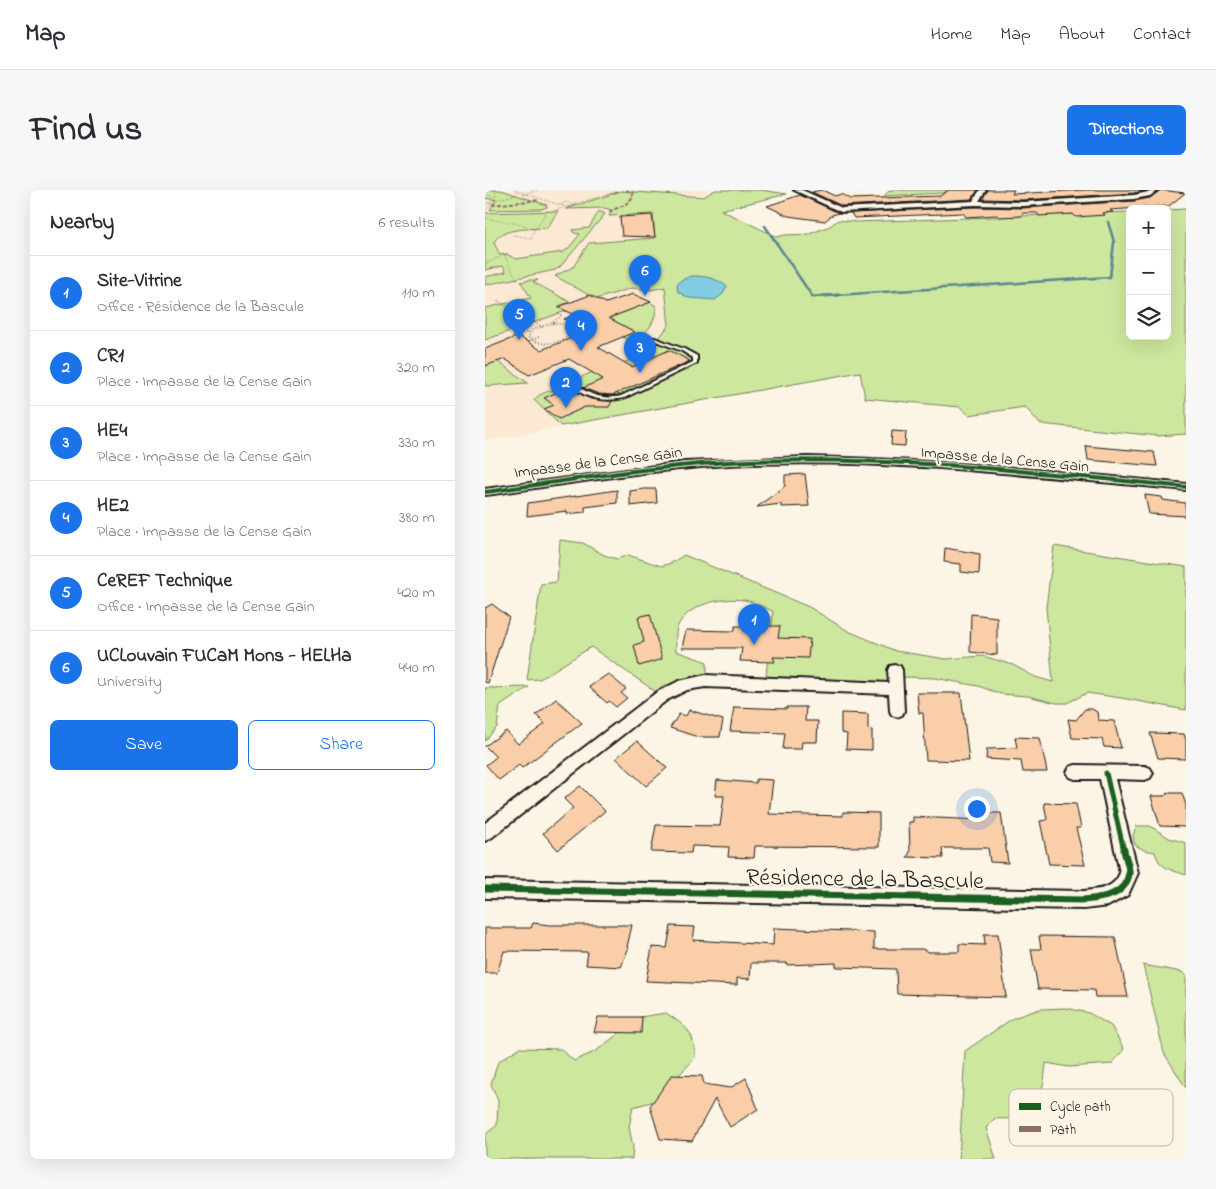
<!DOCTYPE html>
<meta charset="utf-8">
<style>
body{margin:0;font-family:"Indie Flower",sans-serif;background:#f7f7f7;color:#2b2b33}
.controls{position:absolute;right:15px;top:15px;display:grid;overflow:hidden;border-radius:8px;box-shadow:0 5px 20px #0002}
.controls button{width:45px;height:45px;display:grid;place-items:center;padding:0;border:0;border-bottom:1px solid #e1e1e2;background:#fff;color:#2b2b33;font:25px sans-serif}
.you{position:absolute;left:491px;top:618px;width:18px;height:18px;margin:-12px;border:4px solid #fff;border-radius:50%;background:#1a73e8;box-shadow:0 0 0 8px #1a73e833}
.badge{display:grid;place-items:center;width:32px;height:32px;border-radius:50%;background:#1a73e8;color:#fff;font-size:16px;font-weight:700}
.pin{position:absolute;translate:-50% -41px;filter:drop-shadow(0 1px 2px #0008)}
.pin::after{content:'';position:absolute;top:26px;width:18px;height:15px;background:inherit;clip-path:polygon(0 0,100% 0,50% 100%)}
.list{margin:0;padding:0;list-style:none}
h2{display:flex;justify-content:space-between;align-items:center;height:65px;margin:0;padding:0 20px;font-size:21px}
h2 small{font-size:16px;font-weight:400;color:#7c7c81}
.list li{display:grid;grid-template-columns:32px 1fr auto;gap:15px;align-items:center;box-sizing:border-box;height:75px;padding:0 20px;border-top:1px solid #e1e1e2}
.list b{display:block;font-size:19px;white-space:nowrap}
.list p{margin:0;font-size:16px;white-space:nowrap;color:#7c7c81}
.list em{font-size:16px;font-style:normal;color:#7c7c81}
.actions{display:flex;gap:10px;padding:15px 20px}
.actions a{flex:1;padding:11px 0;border:1px solid #1a73e8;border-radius:8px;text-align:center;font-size:18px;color:#1a73e8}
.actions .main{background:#1a73e8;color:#fff}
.icon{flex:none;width:28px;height:28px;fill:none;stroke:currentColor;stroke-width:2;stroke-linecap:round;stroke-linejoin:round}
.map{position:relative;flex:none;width:701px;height:969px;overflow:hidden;border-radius:8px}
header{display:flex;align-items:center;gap:30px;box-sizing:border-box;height:70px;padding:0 25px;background:#fff;border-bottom:1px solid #e1e1e2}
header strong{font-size:24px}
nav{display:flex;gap:28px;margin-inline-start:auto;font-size:18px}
.intro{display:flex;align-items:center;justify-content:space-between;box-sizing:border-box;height:120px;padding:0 30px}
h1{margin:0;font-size:35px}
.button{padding:12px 22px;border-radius:8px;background:#1a73e8;color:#fff;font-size:18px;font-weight:700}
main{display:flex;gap:30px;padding:0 30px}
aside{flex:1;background:#fff;border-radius:8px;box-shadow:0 5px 20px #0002}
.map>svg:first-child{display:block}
</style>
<header>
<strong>Map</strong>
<nav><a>Home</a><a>Map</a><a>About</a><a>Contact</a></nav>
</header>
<div class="intro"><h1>Find us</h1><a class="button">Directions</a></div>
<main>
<aside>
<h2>Nearby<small>6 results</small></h2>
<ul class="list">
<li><span class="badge">1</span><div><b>Site-Vitrine</b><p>Office · Résidence de la Bascule</p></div><em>110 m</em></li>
<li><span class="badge">2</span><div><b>CR1</b><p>Place · Impasse de la Cense Gain</p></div><em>320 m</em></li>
<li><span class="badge">3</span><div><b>HE4</b><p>Place · Impasse de la Cense Gain</p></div><em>330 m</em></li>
<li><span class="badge">4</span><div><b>HE2</b><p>Place · Impasse de la Cense Gain</p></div><em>380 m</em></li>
<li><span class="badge">5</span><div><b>CeREF Technique</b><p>Office · Impasse de la Cense Gain</p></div><em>420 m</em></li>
<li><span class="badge">6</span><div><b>UCLouvain FUCaM Mons - HELHa</b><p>University</p></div><em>440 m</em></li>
</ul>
<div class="actions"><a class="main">Save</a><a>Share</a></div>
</aside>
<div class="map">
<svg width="701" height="969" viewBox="0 0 701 969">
<rect width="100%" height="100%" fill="#fcf5e5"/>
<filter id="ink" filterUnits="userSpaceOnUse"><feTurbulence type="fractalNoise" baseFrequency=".02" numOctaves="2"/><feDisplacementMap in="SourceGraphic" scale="10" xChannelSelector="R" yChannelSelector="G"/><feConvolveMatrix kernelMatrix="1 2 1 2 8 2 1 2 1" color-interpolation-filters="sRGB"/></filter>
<g filter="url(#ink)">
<!-- built -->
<path fill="#fbe9d3" d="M0,0H230L220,7L236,19L292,47L376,182L0,251Z"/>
<!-- green -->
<path fill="#cde79e" stroke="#74825d" d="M3,0H16L62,15V17L56,19L5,20L11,10L0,8V1Z
M230,0H276L302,4L236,20L292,47L300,45L324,44L345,36L353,30L372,32L645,22V146H682V20L701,19V244L673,246L555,234L540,217L484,225L475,217L380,208L375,182L76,236L49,210C57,201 65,202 76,197C88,193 96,186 108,182C136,172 151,173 175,151L206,165L174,148L184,135L180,97L166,100L147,98L111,109L70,86L88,77L104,53L170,48L168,24L124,26L127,20L119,18L80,19L136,1L219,7Z
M405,0H462L459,3L399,6Z
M73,21L62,38C49,39 14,37 9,53L15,65L21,64L31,69L78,62L83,59L95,44L89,43L87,40L104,38L114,21L120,24L75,77L70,80L0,95V87L21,82L18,76L0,80V23Z
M44,90H53L48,92L85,112L74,116L76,119L92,113V117L0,150V118L46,108L36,92Z
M165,112L171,116C171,131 164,140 153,150L158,153L152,156L137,147L149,142L124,128Z
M12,171L43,193L0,196V176Z
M75,350L98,353L119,365L132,369L143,365L176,376L186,373L199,365L324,417L363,441L411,461L461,469L498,466L528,475L550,487L568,492L561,417L569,356L701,377V520L636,508L602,503L582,513H571L543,506L516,504L493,496L450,488L420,487L411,499L280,494L288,421C279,418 268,411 259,410C237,407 201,414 192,438C190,444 191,454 191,461L222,472V491L177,506L106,457L55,489L42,490L56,394L72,392Z
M44,497L15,516L12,537L0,551V498Z
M651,636H665L684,648L701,653V685C687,680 674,679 670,662L659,660L650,655L648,646Z
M658,775L697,782L701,785V898L679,863Z
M581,818L604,823L626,836L639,859L627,874L584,877L561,873C559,895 557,918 533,927C527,930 516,928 509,929L501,938L511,969H474L480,861L528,828L555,819Z
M181,823C203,838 209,841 210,868L170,911L148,917L144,937L148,956L147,969H0V945L12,935L13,911L6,894L13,872L34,858L76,859L89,871L111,861L155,827Z"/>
<!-- water -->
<path fill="#82cde1" stroke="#598692" d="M207,86C220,86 233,88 242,97L238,104L230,110L204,108L193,102L192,94L196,90Z"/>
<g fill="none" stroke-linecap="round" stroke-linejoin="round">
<!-- stream-far1 -->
<path stroke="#598692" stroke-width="2.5" d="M280,36L327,106
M336,106L625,87L629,52L623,32"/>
<!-- stream -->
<path stroke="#598692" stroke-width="3" d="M326,105L327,107L354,105"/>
</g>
<!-- building -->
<path fill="#f9cea8" stroke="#1c1c1c" d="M337,0L350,6L356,4L365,9L455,6L464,0H493L487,9L357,16L327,2Z
M503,0H529L527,4L600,0H664L649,3L538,10L497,9Z
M675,0L700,3L684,16L625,20L628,22L617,23L620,25L591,27L588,24L554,26L552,23H538L536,26L514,27L512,25L481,27L478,23L369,28L366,23L490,17L538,18L649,11L665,8Z
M315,5L354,23L347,25L340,31L303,26L282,16Z
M167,25L170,47L137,46L135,27Z
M148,104L166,112L124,128L150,142L113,157L147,177L184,160L205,171L128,205L114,204L98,198L118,189L84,169L44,185L20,169L0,176V159L33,146L56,160L102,142L79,129L90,125L73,117L105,105L121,113Z
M77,200L84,204L90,201L106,209L127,211L124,217H100L74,229L59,219L69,215L59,208Z
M407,241L421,242L420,256L406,255Z
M601,256L669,262L672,276L603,270Z
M320,284L324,316L296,317V314L272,317L300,296V285Z
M159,299H171L172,313L145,316V301Z
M132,300V313L100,317V322L82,324V321L42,326L43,313Z
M660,305L677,307L678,310L700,313L701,326L664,324Z
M460,358L495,364L494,384L476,382V374L459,372Z
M7,414L24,427L3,493L0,492V418Z
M165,424L177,469L154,476L149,455L159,452L153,427Z
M486,424L512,427V465L485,462Z
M250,436H295L293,448L325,449L323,468L288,467L290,472L255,471L257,458H197L201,440L248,441L250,440Z
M123,484L141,499L136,503L142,508L131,517L124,511L122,513L104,497Z
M432,503H476L484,571L441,570L438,523H434Z
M71,509L97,533L37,578L34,575L14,590L1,575L11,567L0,556L21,541L33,554L60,534L51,525Z
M249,517L302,519V517H321L320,531H333L332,552H317L316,559H298L300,543L245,541Z
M600,519H607L612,522L613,530L629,531L636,558L619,557L617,549L587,548L583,529L591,530Z
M204,520L238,530L235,547H213L185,538L194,524L201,526Z
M356,523L383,524V539L387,540V560L361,559L362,544L356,543Z
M665,543L699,544L701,550V569L673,568Z
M530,547L555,548L562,582H538L536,571L501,569L502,559L532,558Z
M152,551L182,578L161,596L131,568Z
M271,589L288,590L284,624L358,626V622L394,623V657L270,656L269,668L243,667L244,657L207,656L206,663L166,662L171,635L235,636L239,606H230L232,590L271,593Z
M95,596L120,621L73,660L58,643L88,618L79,609Z
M683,603H697L701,615V637L675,636L666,606H680Z
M559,613L591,614L596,638H591L600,675L564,674L555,631L562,630Z
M498,623H516L523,673L505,672L503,658H457L458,668L422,667L425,662L424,632H428V627L499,630Z
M48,733L65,735H147L142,757H144L136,777L101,775L103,762L19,761L12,783H0V738H46Z
M186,736L210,737L208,750L288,755L289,738L389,742V759H437L444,762H474V754L500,755L499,744H513L521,807L412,804L411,779L351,777V773L302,775V773H266L265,789L252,788V795L161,791L167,757L182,758Z
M554,746L630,747L643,807H610L609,800L553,799L546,759H556Z
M113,827H157L156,843L109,842Z
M187,885L217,886L219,894L245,898L261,888L273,919L245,937L230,909L207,951L175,949L165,916Z"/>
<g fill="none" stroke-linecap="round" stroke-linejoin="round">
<!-- service casing -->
<g stroke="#1c1c1c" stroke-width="4">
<path id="service" d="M168,148H170L199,159L212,166V173L139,208C114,213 98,207 79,191L83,190C101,202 113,211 136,206L208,172V168L197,161L168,150Z"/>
</g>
<!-- minor casing -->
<g stroke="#1c1c1c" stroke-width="4">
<path id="minor" d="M309,0H317L357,18L488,11L495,0H501L494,11L538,12L649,5L673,0L665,6L649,9L538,16L490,15L356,22Z
M321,267C449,269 574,282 701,294V300C557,287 412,269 267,274C177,277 89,293 0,305V299L200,272Z
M410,475L415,476L417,480L419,521L417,525L412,527L407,525L405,521L404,504L220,497L202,500L182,510L6,648L0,651V633L172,502L194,491L220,485L404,493L403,480L405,476Z
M590,575L660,576L665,578L668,583L665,588L660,590L630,589L653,683L643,705L623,716L599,719L0,708V690L599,701C616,699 628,699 635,683L615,589H590L585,587L582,582L585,577Z"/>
</g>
<!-- path-far1 -->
<path stroke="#1c1c1c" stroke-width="1" stroke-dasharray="0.5 2" stroke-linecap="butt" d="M11,0L10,10L34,4
M29,0L75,15
M372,0L375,1
M0,1L10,10L0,22
M37,5L52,0
M81,12L90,16L82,17L75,15Z
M0,14L8,13L3,12
M89,14L138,0
M71,20L80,17
M0,28L39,35L50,40
M28,45L46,48
M46,50L48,43L62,21
M19,65L33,91
M0,74L23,63"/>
<!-- path -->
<path stroke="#1c1c1c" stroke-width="2" stroke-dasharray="0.5 2.5" stroke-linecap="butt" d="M13,111L59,138
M69,132L78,124
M68,133L86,135L89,142C76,154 57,158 43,147L48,139Z
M79,138L89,134
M28,143L44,142
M42,152L54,147"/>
<!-- service -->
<use href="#service" fill="#fcf5e5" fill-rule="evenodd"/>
<!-- minor -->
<use href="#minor" fill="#fcf5e5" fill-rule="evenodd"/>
<!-- quiet -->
<path stroke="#8d6e63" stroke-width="2" stroke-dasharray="4 2" stroke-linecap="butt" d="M7,15L54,10
M124,22L141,14L148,7V3L141,0"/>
<!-- cycleway-far2 casing -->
<g stroke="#fcf5e5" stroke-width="6">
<path id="cycleway-far2" d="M0,302C89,290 177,274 267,271C412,266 557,283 701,297"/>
</g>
<!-- cycleway-far1 casing -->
<g stroke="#fcf5e5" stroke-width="8">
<path id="cycleway-far1" d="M621,583L639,661"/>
</g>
<!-- cycleway casing -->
<g stroke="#fcf5e5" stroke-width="10">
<path id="cycleway" d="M0,699L599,710C617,708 640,706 644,684C645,677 640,667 639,660"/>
</g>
<!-- cycleway-far2 -->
<use href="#cycleway-far2" stroke="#1b5e20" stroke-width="4"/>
<!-- cycleway-far1 -->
<use href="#cycleway-far1" stroke="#1b5e20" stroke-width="5"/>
<!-- cycleway -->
<use href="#cycleway" stroke="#1b5e20" stroke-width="7"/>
</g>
</g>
<g text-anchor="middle" stroke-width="4.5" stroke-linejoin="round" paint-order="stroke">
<!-- far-street labels -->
<g font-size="16" fill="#1c1c1c" stroke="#fcf5e5">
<text transform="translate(520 268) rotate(5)" y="6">Impasse de la Cense Gain</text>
<text transform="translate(113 271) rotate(-7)" y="6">Impasse de la Cense Gain</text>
</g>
<!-- near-street labels -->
<g font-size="24" fill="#1c1c1c" stroke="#fcf5e5">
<text transform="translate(380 688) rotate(1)" y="8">Résidence de la Bascule</text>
</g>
</g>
<!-- legend -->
<rect x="524" y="899" width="164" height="57" rx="8" fill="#fcf5e5" stroke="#b9b4a9" stroke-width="1"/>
<rect x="534" y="913" width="22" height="7" fill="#1b5e20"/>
<rect x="534" y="936" width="22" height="6" fill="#8d6e63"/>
<g font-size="14" fill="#1c1c1c">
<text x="565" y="921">Cycle path</text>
<text x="565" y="944">Path</text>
</g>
</svg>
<div class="controls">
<button>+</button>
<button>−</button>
<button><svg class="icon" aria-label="layers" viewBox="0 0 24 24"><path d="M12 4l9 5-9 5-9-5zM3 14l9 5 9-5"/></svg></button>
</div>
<div class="you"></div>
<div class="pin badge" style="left:269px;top:455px">1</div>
<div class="pin badge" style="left:81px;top:218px">2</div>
<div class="pin badge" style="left:155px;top:183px">3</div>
<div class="pin badge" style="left:96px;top:161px">4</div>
<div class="pin badge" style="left:34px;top:150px">5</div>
<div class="pin badge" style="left:160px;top:106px">6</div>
</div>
</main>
